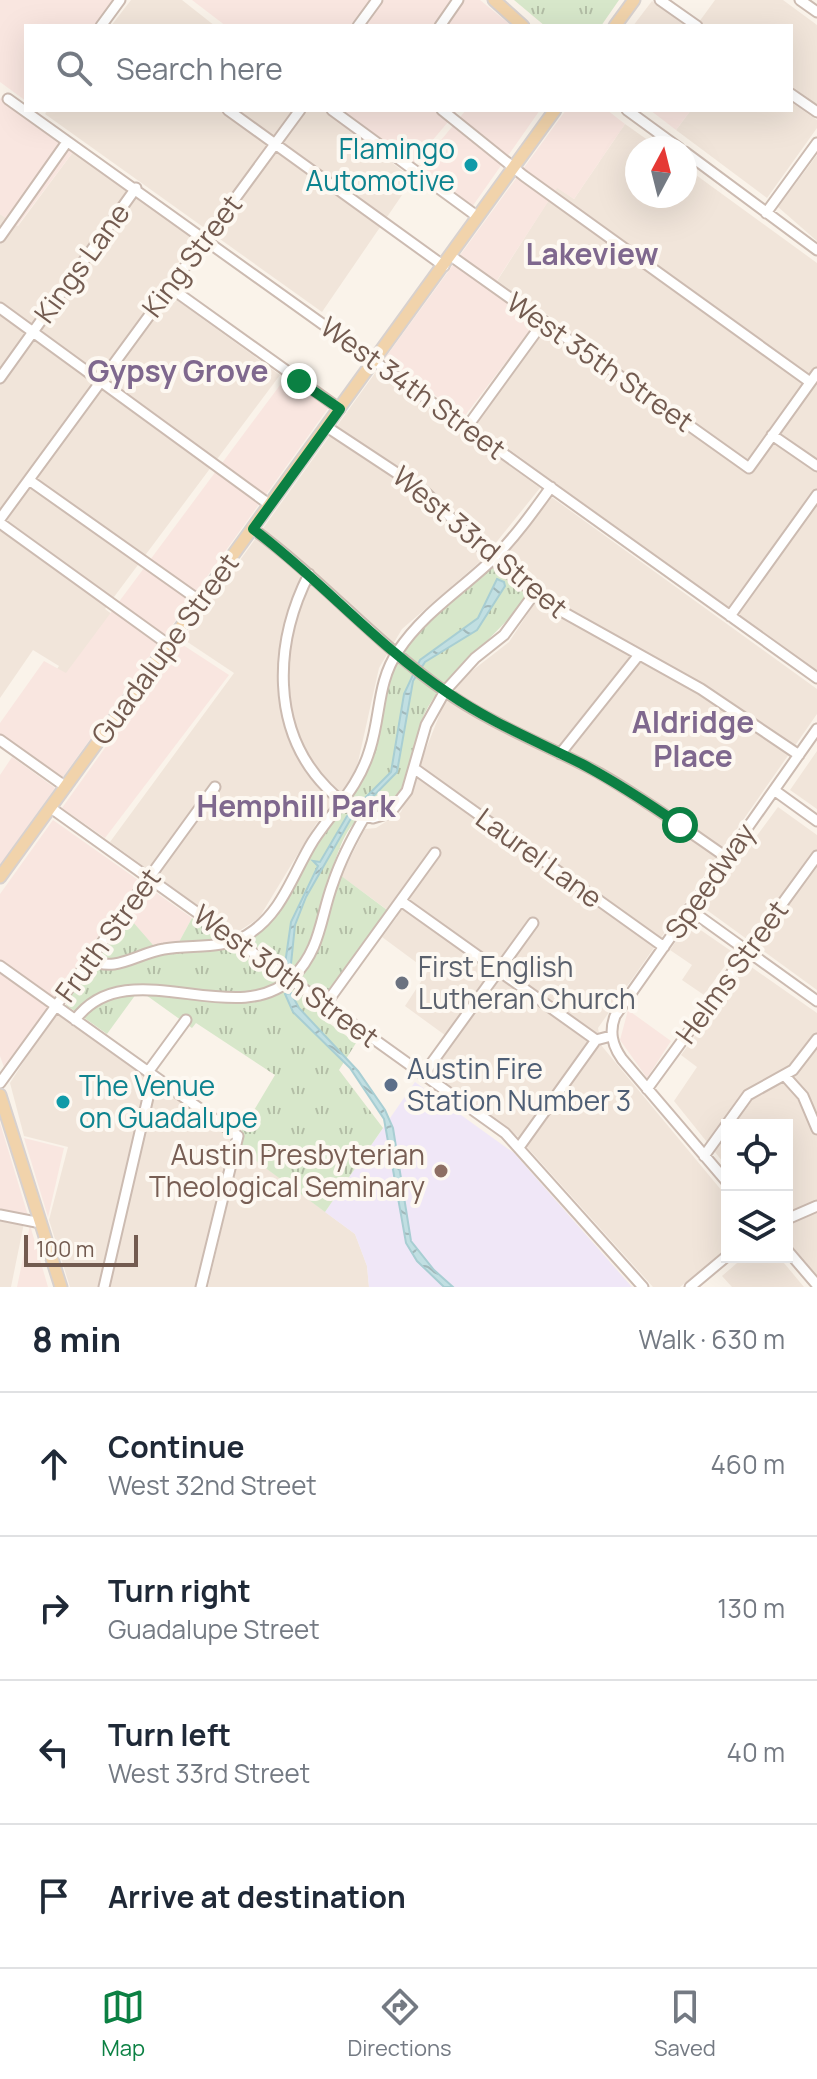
<!DOCTYPE html>
<meta charset="utf-8">
<style>
body{margin:0;font-family:Manrope,sans-serif;background:#f6f6f7;color:#1f2937}
.controls{position:absolute;right:24px;bottom:24px;display:grid;overflow:hidden;border-radius:0px;box-shadow:0 8px 32px #0002}
.controls button{width:72px;height:72px;display:grid;place-items:center;padding:0;border:0;border-bottom:2px solid #e0e1e3;background:#fff;color:#1f2937;font:40px sans-serif}
.compass{position:absolute;left:625px;top:136px;width:72px;height:72px;border-radius:50%;background:#fff;box-shadow:0 8px 32px #0002;rotate:7deg}
.scale{position:absolute;left:24px;bottom:20px;width:114px;box-sizing:border-box;padding-left:8px;border:4px solid #735b50;border-top:0;font-size:22px;line-height:28px;white-space:nowrap;color:#735b50;-webkit-text-stroke:6px #fdf8f1;paint-order:stroke}
.stop{position:absolute;width:24px;height:24px;margin:-18px;border:6px solid #0b8043;border-radius:50%;background:#fff}
.stop.end{background:#0b8043;border-color:#fff;box-shadow:0 2px 8px #0008}
.list{margin:0;padding:0;list-style:none}
h2{display:flex;justify-content:space-between;align-items:center;height:104px;margin:0;padding:0 32px;font-size:34px}
h2 small{font-size:26px;font-weight:400;color:#747a83}
.list li{display:grid;grid-template-columns:52px 1fr auto;gap:24px;align-items:center;box-sizing:border-box;height:144px;padding:0 32px;border-top:2px solid #e0e1e3}
.list b{display:block;font-size:30px;white-space:nowrap}
.list p{margin:0;font-size:26px;white-space:nowrap;color:#747a83}
.list em{font-size:26px;font-style:normal;color:#747a83}
.icon{flex:none;width:44px;height:44px;fill:none;stroke:currentColor;stroke-width:2;stroke-linecap:round;stroke-linejoin:round}
.map{position:relative;flex:none;width:817px;height:1287px;overflow:hidden}
.search{position:absolute;background:#fff;box-shadow:0 8px 32px #0002;left:24px;right:24px;top:24px;height:88px;display:flex;align-items:center;gap:20px;box-sizing:border-box;padding:0 28px;border-radius:0px;color:#747a83;font-size:30px}
.sheet{height:680px;background:#fff}
nav{display:flex;justify-content:space-around;align-items:center;box-sizing:border-box;height:112px;border-top:2px solid #e0e1e3;background:#fff;font-size:22px;color:#747a83}
nav a{display:grid;justify-items:center;gap:4px}
nav .on{color:#0b8043}
.map>svg:first-child{display:block}
</style>
<div class="map">
<svg width="817" height="1287" viewBox="0 0 817 1287">
<defs>
<pattern id="park-tufts" width="24" height="20" patternUnits="userSpaceOnUse" patternTransform="scale(2)"><rect width="24" height="20" fill="#d7e7ca"/><path d="M3 7l-1-3M5 7V3M7 7l1-3M15 17l-1-3M17 17v-4M19 17l1-3" fill="none" stroke="#b3bea6"/></pattern>
<pattern id="water-waves" width="16" height="10" patternUnits="userSpaceOnUse" patternTransform="scale(2)"><rect width="16" height="10" fill="#c1dfe2"/><path d="M0 5q4-4 8 0t8 0" fill="none" stroke="#a1b8ba"/></pattern>
</defs>
<rect width="100%" height="100%" fill="#faf3ea"/>
<!-- residential -->
<path fill="#f1e5da" d="M131,0H182L215,26H111Z
M715,0H783L817,25V106L791,87V26H705L699,22Z
M652,1L686,26H633Z
M791,102L817,120V128L767,198L676,130L691,110H791Z
M48,110H324L413,179L322,312L45,114Z
M625,124L659,148H637V196H685V167L817,263V672L474,424L552,318L497,281L557,187L574,199Z
M73,152L195,239L160,288L280,375L105,609L152,644L36,699L59,666L33,650L0,698V214L18,226Z
M817,155V241L778,207Z
M378,369L540,488L482,560L402,629L379,668L358,762L346,794L316,824L259,918L236,933L110,842L234,673L183,639Z
M550,496L817,689V714L598,1028L601,1045L727,1197V1249L680,1287H653L517,1136L429,1073L453,1041L405,1006L428,971L382,937L397,917L341,876L365,829L376,828L401,812L445,701L468,674L509,642L542,592L500,557Z
M817,751V809L790,790Z
M778,807L817,835V990L704,908Z
M689,922L734,953L704,995L682,980L692,965L670,950Z
M747,964L817,1013V1277L787,1240V1125H727V1167L674,1101L697,1067L681,1055Z
M56,1011L232,1138L197,1287H70L49,1220L68,1147L24,1136L10,1083Z
M240,1149L355,1234L367,1266L369,1287H208Z
M0,1219L24,1223L11,1287H0Z
M744,1257H779L804,1287H732L722,1276Z"/>
<!-- commercial -->
<path fill="#f9e6e0" d="M0,0H113L94,26H26V101L0,82Z
M192,0H370L350,26H226Z
M384,0H480L512,26H365Z
M0,98L73,152L17,226L0,214Z
M340,110H458L411,166Z
M466,110H540L472,207L417,169Z
M566,110H607L625,124L574,199L557,188L490,291L537,321L464,417L385,358Z
M650,110H691L676,130Z
M286,377L329,407L63,777L0,734V723L44,661L66,673Z
M180,643L229,675L105,838L62,808Z
M12,757L55,788L0,865V775Z
M53,820L192,918L179,942L152,945L119,906L5,1070L0,1056V894Z
M628,1010L671,1041L647,1078L620,1040Z
M0,1123L29,1219L0,1213Z
M24,1138L64,1148L48,1217Z
M30,1225L48,1287H17Z"/>
<!-- education -->
<path fill="#f0e7f7" d="M415,1082L514,1153L632,1287H369L367,1266L355,1234L325,1212Z"/>
<!-- park -->
<path fill="url(#park-tufts)" d="M514,0H619L601,26H545Z
M491,566L527,593L526,597C496,639 454,664 428,707C412,735 415,768 398,795C389,810 376,809 363,816C345,826 339,851 332,869L387,910L317,1006L321,1009L318,1015L356,1043L339,1070L383,1128L325,1212L240,1149L241,1132L275,1075L196,1023L192,1028L139,990L107,1034L66,1005V997L126,914L153,945L179,942L192,918L227,947L235,946L251,936L358,789L373,754L390,676L412,637L427,619Z"/>
<!-- water -->
<path fill="url(#water-waves)" stroke="#a8ced3" stroke-width="2" d="M497,579L504,582L505,586L477,630L425,662L413,681L397,772L350,820L306,897L295,925L291,964H285L291,922L318,866L313,861L320,862L347,816L391,772L404,694L420,660L478,618Z
M291,993L299,1008L358,1071L385,1110L393,1128L411,1241L434,1270L453,1287H444L417,1261L406,1243L384,1119L350,1068L293,1012L285,994Z"/>
<g fill="none" stroke-linecap="round" stroke-linejoin="round">
<!-- minor casing -->
<g stroke="#ccbbb1" stroke-width="13">
<path id="minor" d="M660,0L697,26
M800,0L817,12
M101,26L120,0
M358,26L377,0
M440,26L458,0
M791,94L817,112
M8,99L817,678
M228,110L444,266
M332,110L478,217
M442,110L524,176L810,382
M627,110L679,148
M685,152L817,250
M766,213L817,143
M0,237L67,142
M451,256L749,468L817,373
M168,286L340,409
M0,308L270,505
M0,378L136,188
M327,427L424,491L503,569L554,607L701,689L799,755
M467,427L544,321
M772,435L817,466
M29,480L200,601
M0,519L300,110
M0,523L169,645
M253,529C320,578 375,642 443,690C492,725 547,745 599,773C643,798 684,828 726,857
M309,574C274,643 270,730 327,788C339,800 356,815 373,818L390,813L407,791L426,725L445,691L475,658L504,635L534,594
M730,616L817,495
M0,740L66,787
M560,754L638,656
M415,769L664,947
M774,790L817,821
M51,808L505,1133L643,1287
M401,901L596,1040
M689,909L817,1001
M90,959C114,974 138,953 164,949C192,944 222,950 247,935C282,914 293,873 313,841C334,809 359,787 370,749C381,715 377,682 398,651C424,612 461,590 494,558C515,537 533,512 551,487
M0,966L238,1136L201,1287
M325,1005L435,853
M75,1020C127,949 236,1033 293,977C321,949 320,918 333,883C341,859 352,838 365,816
M148,1072L186,1020
M423,1075L533,923
M785,1076L803,1096L817,1129
M0,1083L215,787
M647,1089L817,856
M520,1146L596,1040L611,1036
M704,1156L748,1095L793,1070L817,1039
M727,1182L622,1059C612,1045 609,1032 615,1016L817,729
M0,1215L41,1223
M787,1219L817,1206
M787,1250L817,1285
M104,1287L153,1076
M690,1287L727,1256"/>
</g>
<!-- major casing -->
<g stroke="#d8d1ce" stroke-width="15">
<path id="major" d="M494,0L523,26
M615,26L634,0
M0,877L555,110
M0,1095L61,1287"/>
</g>
<!-- minor -->
<use href="#minor" stroke="#fff" stroke-width="9"/>
<!-- major -->
<use href="#major" stroke="#f1d3ab" stroke-width="11"/>
</g>
<g fill="none" stroke-linecap="round" stroke-linejoin="round">
<!-- route -->
<path stroke="#0b8043" stroke-width="10" d="M299,381L340,409L253,529C321,580 377,646 448,693C490,722 536,741 582,764C616,782 648,803 680,825"/>
</g>
<!-- markers -->
<g fill="#0f9aa8" stroke="#fdf8f1" stroke-width="3">
<circle cx="471" cy="165" r="8"/>
<circle cx="63" cy="1102" r="8"/>
</g>
<circle fill="#6b7280" stroke="#fdf8f1" stroke-width="3" cx="402" cy="983" r="8"/>
<circle fill="#5c6f8a" stroke="#fdf8f1" stroke-width="3" cx="391" cy="1085" r="8"/>
<circle fill="#8d6e63" stroke="#fdf8f1" stroke-width="3" cx="441" cy="1171" r="8"/>
<g text-anchor="middle" stroke-width="8" stroke-linejoin="round" paint-order="stroke">
<!-- culture labels -->
<g font-size="28" fill="#0d838f" stroke="#fdf8f1" text-anchor="end">
<text x="455" y="159">Flamingo<tspan x="455" dy="32">Automotive</tspan></text>
<text x="79" y="1096" text-anchor="start">The Venue<tspan x="79" dy="32">on Guadalupe</tspan></text>
</g>
<!-- street labels -->
<g font-size="28" fill="#735b50" stroke="#fdf8f1">
<text transform="translate(192 256) rotate(-53)" y="10">King Street</text>
<text transform="translate(82 263) rotate(-54)" y="10">Kings Lane</text>
<text transform="translate(600 362) rotate(35)" y="10">West 35th Street</text>
<text transform="translate(413 388) rotate(36)" y="10">West 34th Street</text>
<text transform="translate(480 542) rotate(40)" y="10">West 33rd Street</text>
<text transform="translate(165 649) rotate(-54)" y="10">Guadalupe Street</text>
<text transform="translate(539 858) rotate(36)" y="10">Laurel Lane</text>
<text transform="translate(710 881) rotate(-55)" y="10">Speedway</text>
<text transform="translate(108 935) rotate(-54)" y="10">Fruth Street</text>
<text transform="translate(732 972) rotate(-54)" y="10">Helms Street</text>
<text transform="translate(286 976) rotate(36)" y="10">West 30th Street</text>
</g>
<!-- worship labels -->
<g font-size="28" fill="#5b616d" stroke="#fdf8f1" text-anchor="start">
<text x="418" y="977">First English<tspan x="418" dy="32">Lutheran Church</tspan></text>
</g>
<!-- service labels -->
<g font-size="28" fill="#4e5e75" stroke="#fdf8f1" text-anchor="start">
<text x="407" y="1079">Austin Fire<tspan x="407" dy="32">Station Number 3</tspan></text>
</g>
<!-- education labels -->
<g font-size="28" fill="#785e54" stroke="#fdf8f1" text-anchor="end">
<text x="425" y="1165">Austin Presbyterian<tspan x="425" dy="32">Theological Seminary</tspan></text>
</g>
<!-- neighbourhood labels -->
<g font-size="30" font-weight="bold" fill="#7f688e" stroke="#fdf8f1">
<text x="592" y="265">Lakeview</text>
<text x="178" y="382">Gypsy Grove</text>
<text x="693" y="733">Aldridge<tspan x="693" dy="34">Place</tspan></text>
<text x="296" y="817">Hemphill Park</text>
</g>
</g>
</svg>
<div class="controls">
<button><svg class="icon" aria-label="locate" viewBox="0 0 24 24"><circle cx="12" cy="12" r="6"/><path d="M12 2v4M12 18v4M2 12h4M18 12h4"/></svg></button>
<button><svg class="icon" aria-label="layers" viewBox="0 0 24 24"><path d="M12 4l9 5-9 5-9-5zM3 14l9 5 9-5"/></svg></button>
</div>
<svg class="compass" viewBox="-18 -18 36 36"><path d="M0-13l5 13h-10z" fill="#e53935"/><path d="M0 13l5-13h-10z" fill="#747a83"/></svg>
<div class="scale">100 m</div>
<div class="stop" style="left:680px;top:825px"></div>
<div class="stop end" style="left:299px;top:381px"></div>
<div class="search"><svg class="icon" aria-label="search" viewBox="0 0 24 24"><circle cx="10" cy="10" r="6"/><path d="M15 15l6 6"/></svg>Search here</div>
</div>
<section class="sheet">
<h2>8 min<small>Walk · 630 m</small></h2>
<ul class="list">
<li><svg class="icon" aria-label="ahead" viewBox="0 0 24 24"><path d="M12 20V5M6 11l6-6 6 6"/></svg><div><b>Continue</b><p>West 32nd Street</p></div><em>460 m</em></li>
<li><svg class="icon" aria-label="right" viewBox="0 0 24 24"><path d="M7 20v-9h11M14 6l5 5-5 5"/></svg><div><b>Turn right</b><p>Guadalupe Street</p></div><em>130 m</em></li>
<li><svg class="icon" aria-label="left" viewBox="0 0 24 24"><path d="M17 20v-9H6M10 6l-5 5 5 5"/></svg><div><b>Turn left</b><p>West 33rd Street</p></div><em>40 m</em></li>
<li><svg class="icon" aria-label="arrive" viewBox="0 0 24 24"><path d="M6 21V4h12l-3 4 3 4H6"/></svg><div><b>Arrive at destination</b></div></li>
</ul>
</section>
<nav>
<a class="on"><svg class="icon" aria-label="map" viewBox="0 0 24 24"><path d="M3 6l6-2 6 2 6-2v14l-6 2-6-2-6 2zM9 4v14M15 6v14"/></svg>Map</a>
<a><svg class="icon" aria-label="directions" viewBox="0 0 24 24"><path d="M12 3l9 9-9 9-9-9zM9 14v-3h6M13 9l2 2-2 2"/></svg>Directions</a>
<a><svg class="icon" aria-label="saved" viewBox="0 0 24 24"><path d="M7 4h10v16l-5-4-5 4z"/></svg>Saved</a>
</nav>
